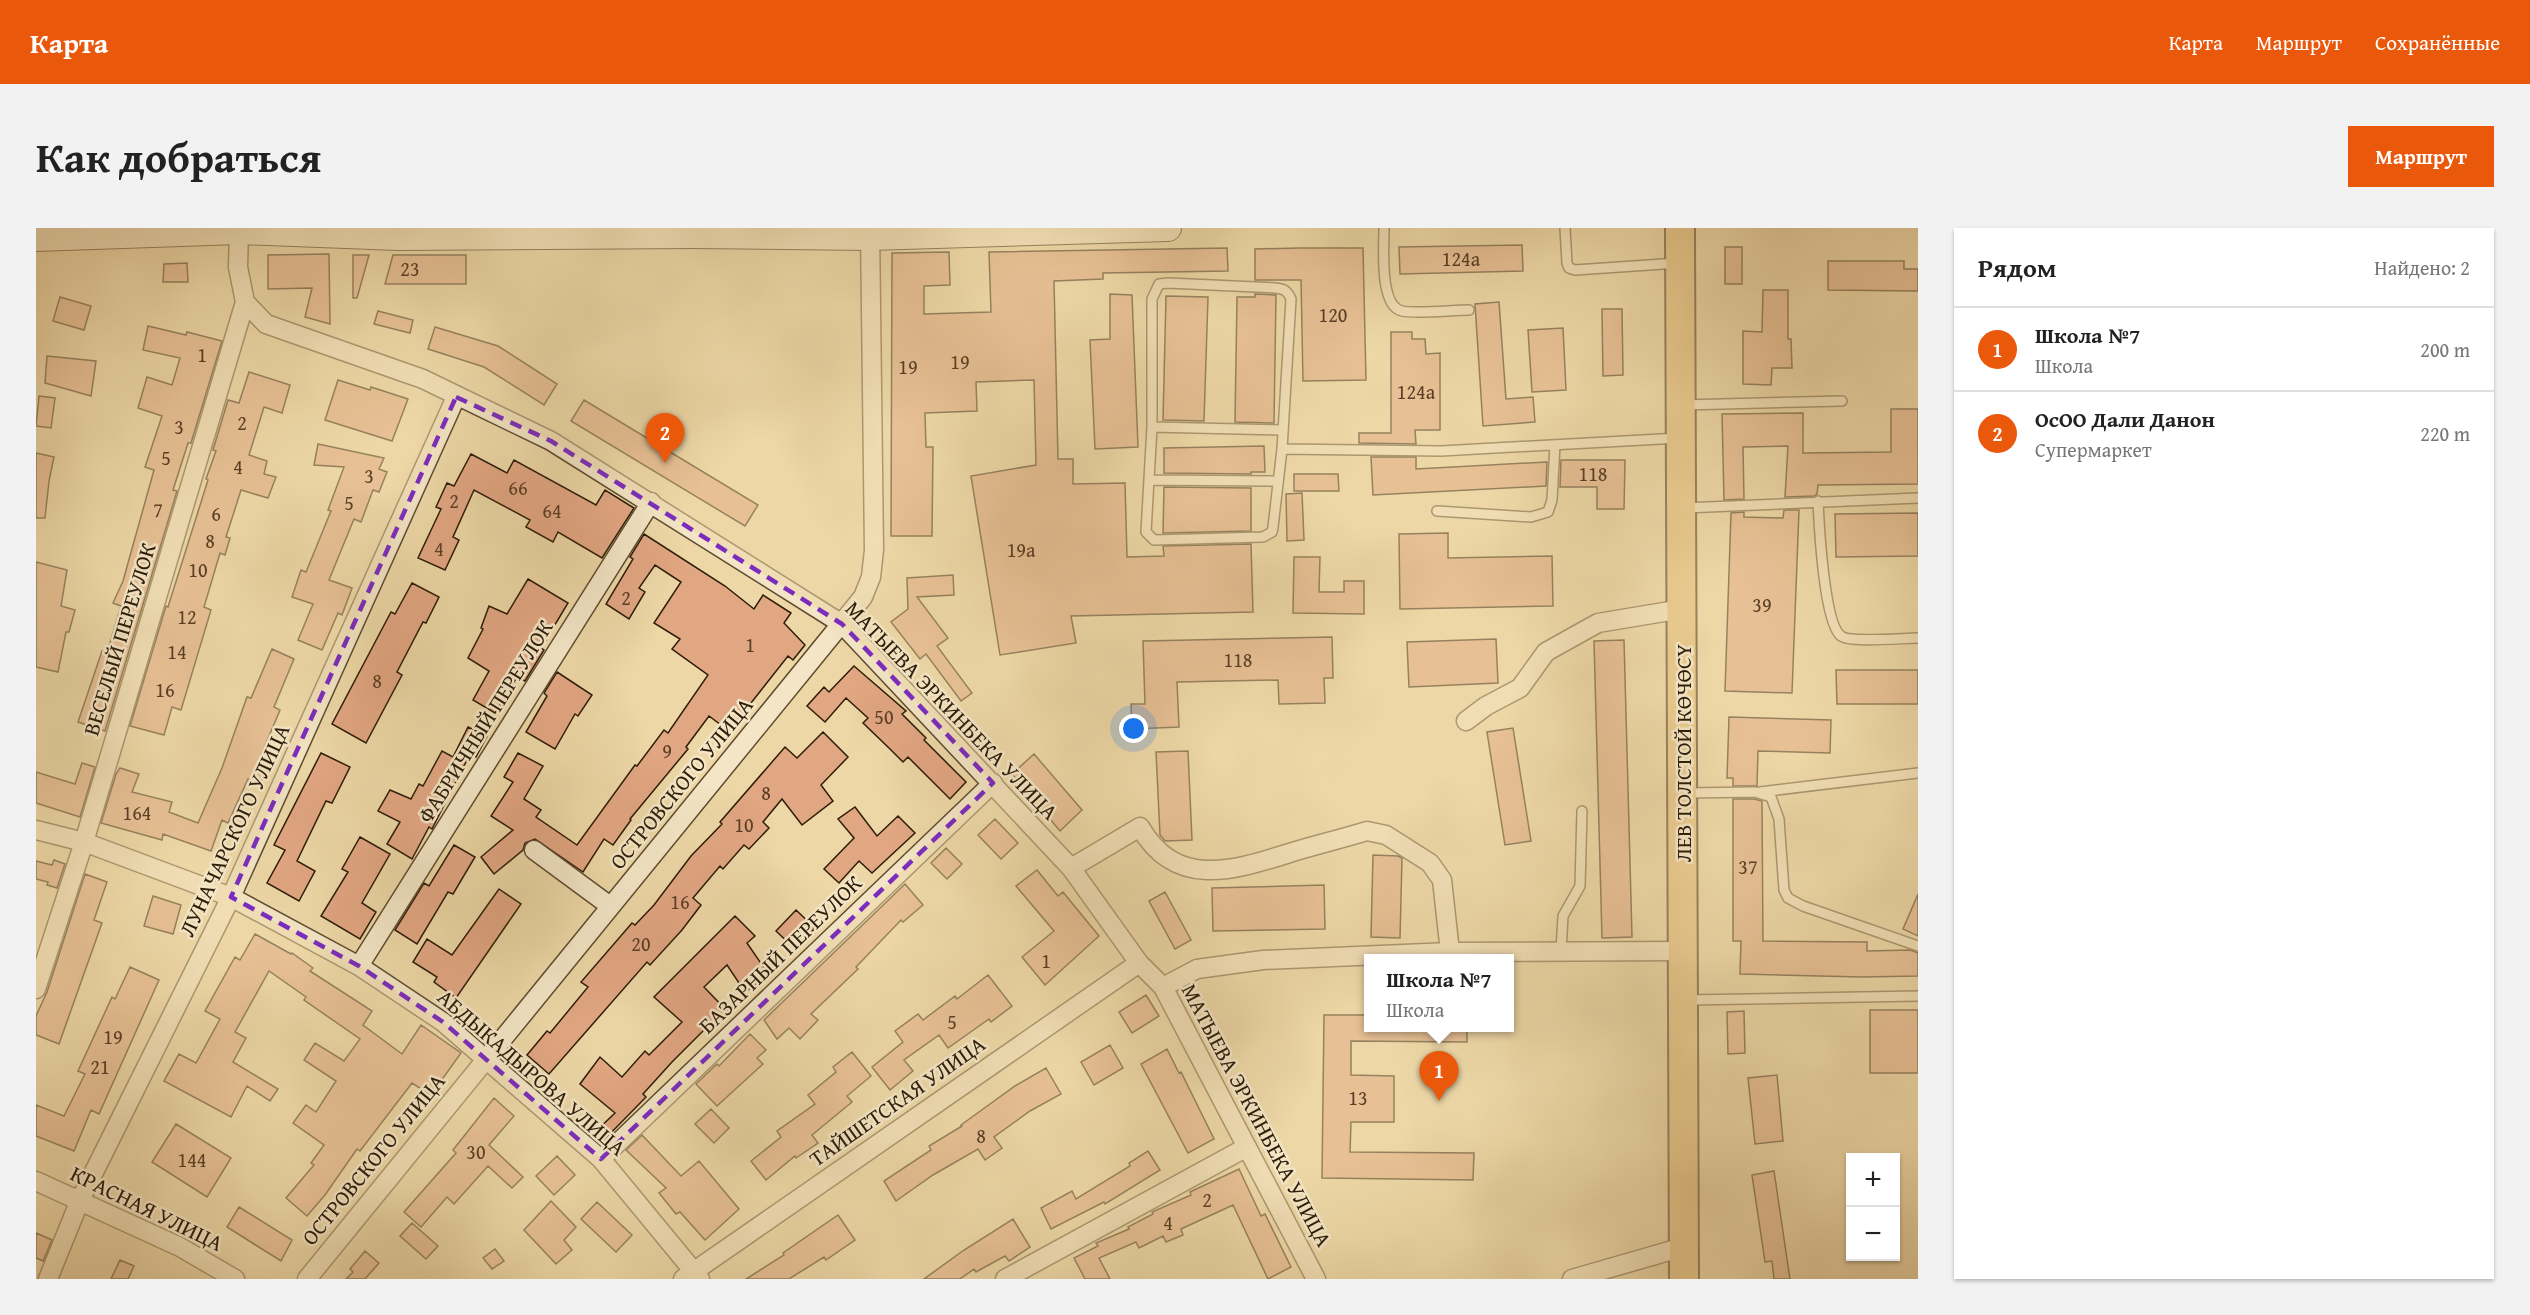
<!DOCTYPE html>
<html lang="ru">
<meta charset="utf-8">
<style>
body{margin:0;font-family:"Gentium Book Plus",serif;background:#f2f2f2;color:#222}
.controls{position:absolute;right:18px;bottom:18px;display:grid;overflow:hidden;border-radius:0px;box-shadow:0 2px 4px #0004}
.controls button{width:54px;height:54px;display:grid;place-items:center;padding:0;border:0;border-bottom:2px solid #e0e0e0;background:#fff;color:#222;font:30px sans-serif}
.you{position:absolute;left:1098px;top:501px;width:21px;height:21px;margin:-15px;border:4px solid #fff;border-radius:50%;background:#1a73e8;box-shadow:0 0 0 9px #1a73e833}
.badge{display:grid;place-items:center;width:39px;height:39px;border-radius:50%;background:#ea580c;color:#fff;font-size:20px;font-weight:700}
.pin{position:absolute;translate:-50% -50px;filter:drop-shadow(0 2px 3px #0008)}
.pin::after{content:'';position:absolute;top:32px;width:21px;height:18px;background:inherit;clip-path:polygon(0 0,100% 0,50% 100%)}
.popup{position:absolute;left:1328px;top:726px;width:150px;height:78px;box-sizing:border-box;display:grid;place-content:center;border-radius:0px;background:#fff;filter:drop-shadow(0 2px 4px #0005);font-size:20px;white-space:nowrap;color:#767676}
.popup b{font-size:22px;color:#222}
.popup::after{content:'';position:absolute;left:50%;top:100%;margin-left:-12px;border:12px solid transparent;border-top-color:#fff}
.list{margin:0;padding:0;list-style:none}
h2{display:flex;justify-content:space-between;align-items:center;height:78px;margin:0;padding:0 24px;font-size:26px}
h2 small{font-size:20px;font-weight:400;color:#767676}
.list li{display:grid;grid-template-columns:39px 1fr auto;gap:18px;align-items:center;box-sizing:border-box;height:84px;padding:0 24px;border-top:2px solid #e0e0e0}
.list b{display:block;font-size:22px;white-space:nowrap}
.list p{margin:0;font-size:20px;white-space:nowrap;color:#767676}
.list em{font-size:20px;font-style:normal;color:#767676}
.map{position:relative;flex:none;width:1882px;height:1051px;overflow:hidden;border-radius:0px}
header{display:flex;align-items:center;gap:36px;box-sizing:border-box;height:84px;padding:0 30px;background:#ea580c;color:#fff}
header strong{font-size:28px}
nav{display:flex;gap:33px;margin-inline-start:auto;font-size:21px}
.intro{display:flex;align-items:center;justify-content:space-between;box-sizing:border-box;height:144px;padding:0 36px}
h1{margin:0;font-size:42px}
.button{padding:15px 27px;border-radius:0px;background:#ea580c;color:#fff;font-size:21px;font-weight:700}
main{display:flex;gap:36px;padding:0 36px}
aside{flex:1;background:#fff;border-radius:0px;box-shadow:0 2px 4px #0004}
.map>svg:first-child{display:block}
</style>
<header>
<strong>Карта</strong>
<nav><a>Карта</a><a>Маршрут</a><a>Сохранённые</a></nav>
</header>
<div class="intro"><h1>Как добраться</h1><a class="button">Маршрут</a></div>
<main>
<div class="map">
<svg width="1882" height="1051" viewBox="0 0 1882 1051">
<rect width="100%" height="100%" fill="#edd7a6"/>
<filter id="stains"><feTurbulence type="fractalNoise" baseFrequency=".00333" numOctaves="4"/><feColorMatrix values="0 0 0 0 .2 0 0 0 0 .09 0 0 0 0 .02 0 0 0 .5 -.17"/></filter>
<radialGradient id="worn" r=".72"><stop offset=".6" stop-color="#630" stop-opacity="0"/><stop offset="1" stop-color="#630" stop-opacity=".3"/></radialGradient>
<!-- building -->
<path fill="#e1a682" stroke="#2d1c07" stroke-width="1.5" d="M1486,17L1487,43L1364,46L1363,19Z
M1689,19H1706V56H1689Z
M1191,20L1192,43L1067,45V51L1018,53L1022,231H1037V256L1089,255L1091,329L1128,328L1127,318L1215,316L1217,384L1035,388L1040,415L964,427L935,248L1000,237L998,152L940,154L941,183L889,185L890,219H897L896,308H855L856,25L913,24L914,57L888,58V86L955,84L953,24Z
M1263,20H1327L1330,152L1267,153L1265,52H1219V21Z
M293,26L294,96L269,89L276,60L232,61V27Z
M317,27H333L321,70H317Z
M357,27H430V56H349Z
M1792,33H1868V41H1882V63L1792,62Z
M151,35L152,54H127L128,36Z
M1727,62H1752V111H1755L1756,140H1736L1735,157L1707,156V103L1726,104Z
M1074,66L1096,67L1102,219L1059,221L1054,112L1074,111Z
M1219,66L1240,67L1238,195L1199,194L1201,69H1219Z
M1130,68L1172,69L1168,193L1127,192Z
M24,69L55,78L48,102L17,93Z
M1463,74L1470,171L1497,169L1499,194L1447,198L1439,76Z
M1566,81H1586L1587,147L1567,148Z
M342,83L377,92L374,105L338,96Z
M112,98L150,107L151,104L186,113L155,215H152L137,262L141,263L69,503L42,494L66,423L71,425L85,378L77,375L87,353L118,242L109,239L126,188L102,180L111,149L136,157L144,130L107,122Z
M399,99L462,118L521,156L508,177L448,139L392,121Z
M1527,100L1530,162L1496,164L1492,102Z
M1355,104H1376V111H1389L1390,126L1404,125V202H1379L1380,216L1323,215V205H1355Z
M11,128L60,133L55,168L9,155Z
M213,144L254,157L246,185L228,179L213,227L231,233L228,246L240,249L232,270L205,262L190,309L194,310L189,327L184,325L168,379L175,382L145,482L136,479L128,507L94,498L130,378L132,379L172,252L170,251L180,223L177,222L192,172L203,175Z
M302,152L334,162L335,159L372,171L356,213L289,192Z
M3,168L19,170L15,200L0,198Z
M548,172L722,277L709,298L535,193Z
M1855,181H1882V256L1782,257L1781,266L1778,268L1749,269L1752,218L1707,219L1708,271L1688,272L1686,186L1767,185V225L1855,224Z
M282,216L348,230L343,241L351,244L343,264L337,262L325,294L318,291L293,352L316,360L306,387L302,385L286,422L262,412L277,376L256,369L265,342L270,344L295,283L292,282L308,239L278,237Z
M1228,218L1229,244H1215V246L1128,245V220Z
M0,225L18,229L13,253L9,290H0Z
M435,226L471,245L478,232L560,277L569,262L598,280L566,330L522,304L517,314L490,299L494,292L438,262L417,309L423,312L409,342L382,330L405,281L400,279L411,255L418,258Z
M1335,229H1380V241L1511,234L1510,258L1337,267Z
M1525,232H1589L1588,281H1561V259H1524Z
M1258,246H1302L1303,263H1258Z
M1128,259L1215,260V303L1127,305Z
M1266,265L1268,312L1251,313L1250,266Z
M1748,282H1763L1756,465L1689,463L1695,285L1708,284V289L1747,290Z
M1882,285V328L1800,329L1799,286Z
M1412,305V330L1516,328L1517,378L1364,381L1363,306Z
M608,306L689,358L718,381L727,367L755,385L748,395L769,417L757,432L752,428L693,503L673,488L650,519L652,521L594,591L595,592L577,617L568,611L547,644L499,611L489,615L487,622L458,646L445,629L477,602L455,588L477,554L468,549L482,525L507,538L488,571L505,582L500,589L541,617L599,537L601,538L628,502L632,505L672,447L636,421L644,411L618,395L645,354L619,337L603,360L609,364L593,391L570,376L597,331L594,329Z
M1258,329H1284L1283,364H1308V353H1328V386L1257,385Z
M0,334L31,342L25,378L39,382L33,404H30L22,444L0,439Z
M917,347L918,367L881,369L912,410L901,418L936,465L925,473L890,426L884,431L855,394L872,381L871,350Z
M492,351L532,375L505,420L508,422L489,453L481,449L459,485L437,472L453,443L432,430L447,401L445,400L453,378L471,386Z
M376,355L403,369L390,395L387,394L361,444L366,447L330,515L296,496L355,384L359,386Z
M1296,409L1297,450H1288L1289,475L1243,476L1242,452L1141,454L1143,499L1096,501L1095,476H1109L1107,413Z
M1460,411L1462,455L1373,459L1371,414Z
M1588,412L1596,709L1566,710L1558,413Z
M236,421L258,431L238,479L244,482L225,527L235,531L224,556L212,551L192,595L186,592L175,623L127,606L126,612L65,595L80,546L84,540L103,546L96,564L136,574L133,584L162,595L186,540L211,469L215,470Z
M818,438L870,483L866,486L890,510L888,512L930,554L914,571L872,529L867,534L853,520L827,495L832,490L810,470L789,494L771,478L788,459L793,464Z
M1800,442H1882V476H1801Z
M521,444L556,467L542,488L539,486L519,521L490,504L511,468L508,465Z
M1693,489L1795,492L1794,525L1722,523L1721,558H1697V550H1691Z
M432,499L451,508L440,529L434,526L396,601L393,599L376,631L351,616L364,594L342,583L354,562L375,571L383,556L387,558L406,523L417,529Z
M1477,500L1495,613L1469,617L1451,504Z
M787,504L812,529L785,557L797,573L766,597L746,571L727,594L733,600L713,621L708,617L687,641L684,638L657,670L665,677L646,702L614,737L611,734L513,846L491,827L511,803L514,805L552,759L545,754L596,695L599,697L618,677L655,628L686,596L684,594L749,519L761,530Z
M1152,523L1156,612L1129,613L1124,607L1120,524Z
M285,525L314,539L296,575L290,573L261,633L279,643L263,673L231,655L249,622L238,617Z
M998,526L1046,582L1024,603L976,546Z
M46,535L59,539L44,589L0,575V544L39,556Z
M1697,571H1718L1726,573L1727,713L1831,714V723L1874,722L1882,725V748L1826,749L1704,746L1705,713H1697Z
M819,579L841,608L862,588L879,605L836,645L823,633L803,655L788,641L818,610L802,591Z
M959,591L982,615L965,631L942,607Z
M324,609L354,626L326,675L340,684L324,711L285,688L312,644L306,641Z
M418,617L439,629L417,666L412,664L381,716L359,702L388,655L393,658Z
M910,620L926,636L911,651L895,635Z
M1337,627L1362,628L1366,630L1364,710L1335,709Z
M18,632L29,636L21,660L11,657L12,654L0,651V633L16,637Z
M1001,642L1022,668L1027,664L1063,708L1009,757L986,729L1018,703L980,658Z
M49,646L71,654L58,692L66,695L23,816L0,807V788L11,764Z
M869,656L887,677L867,694L865,692L820,739L822,741L775,786L782,792L764,811L753,800L741,811L728,792Z
M1288,657L1289,701L1177,703L1176,660Z
M463,661L485,676L420,770L398,754L401,749L377,734L391,711L416,727Z
M1129,664L1155,712L1139,721L1113,673Z
M1882,666V708L1867,701Z
M117,668L145,677L137,706L108,698Z
M760,682L779,700L759,721L740,703Z
M699,688L719,708L711,715L733,747L709,764L691,737L668,759L692,784L678,798L675,795L636,834L607,866L610,869L566,914L558,905L579,885L544,856L564,829L586,849L609,823L613,827L646,794L618,769Z
M219,706L255,726L256,725L277,740L274,743L336,783L327,797L366,826L385,797L425,825L395,867L376,855L324,923L321,921L289,967L271,988L250,970L278,937L275,935L288,917L257,895L270,877L280,884L300,853L268,832L279,815L308,833L324,811L268,772L270,769L233,743L199,804L210,810L197,834L242,861L234,873L211,858L195,889L128,853L143,826L160,835L184,791L169,783L199,729L204,732Z
M94,739L123,752L63,886L55,882L38,923L0,908V877L28,888L49,846L42,843L76,769L79,771Z
M952,747L976,778L955,794L953,791L912,820L903,807L868,832L877,843L854,862L836,839L867,814L859,803L882,786L887,792L919,768L921,771Z
M1110,767L1123,788L1096,805L1083,784Z
M1834,782H1882V845H1834Z
M1708,783L1709,825L1692,826L1691,784Z
M1288,787H1332V800H1431V814L1315,813V847L1358,848V894H1315L1314,924L1438,925L1437,952L1286,950Z
M714,806L730,822L721,830L727,836L681,878L660,856L681,836L683,838Z
M1074,817L1087,840L1058,857L1045,834Z
M1131,821L1143,845L1145,844L1178,911L1152,925L1105,836Z
M816,824L835,848L811,868L816,874L776,907L782,915L760,930L759,928L730,952L715,933L745,909L741,903L779,876L772,867L800,844L797,839Z
M1010,840L1025,866L994,883L958,909L966,920L949,932L942,921L897,947L860,973L848,953L895,922L893,918L926,898L925,897L979,858Z
M1741,847L1747,913L1719,916L1712,850Z
M458,870L478,888L453,917L487,949L476,960L452,938L418,976L411,969L385,999L368,984L420,925L417,922Z
M675,881L693,900L678,915L659,896Z
M140,896L195,930L171,969L116,934Z
M606,907L645,948L663,933L703,981L669,1012L644,984L640,986L623,965L630,960L590,922Z
M1112,923L1124,942L1069,976L1068,974L1015,1001L1005,980L1036,963L1040,971L1094,938L1093,935Z
M521,928L539,947L518,967L500,948Z
M1203,941L1225,988L1229,986L1255,1039L1232,1051L1197,977L1145,1001L1147,1007L1130,1014L1127,1008L1103,1020L1100,1014L1063,1030L1074,1051H1049L1038,1030L1062,1018L1060,1015L1093,1001L1092,999L1117,986L1116,984L1155,967L1154,964Z
M1738,943L1754,1051H1738L1736,1033L1729,1034L1716,947Z
M515,973L540,999L528,1012L536,1022L520,1036L488,1002Z
M561,974L596,1007L580,1024L545,991Z
M203,979L256,1012L245,1033L191,999Z
M802,987L819,1012L790,1032L788,1029L753,1051H710L748,1027L747,1025Z
M977,991L994,1019L973,1033L969,1028L940,1044L938,1041L924,1051H888L928,1022Z
M376,995L402,1018L390,1031L364,1008Z
M0,1005L16,1012L7,1033L0,1030Z
M459,1021L468,1033L456,1041L447,1030Z
M329,1023L343,1035L329,1051H310L317,1044L314,1041Z
M84,1032L98,1038L92,1051H75Z"/>
<g fill="none" stroke-linecap="round" stroke-linejoin="round">
<!-- lane casing -->
<g stroke="#5d4b2f" stroke-width="12">
<path id="lane" d="M1348,0C1348,19 1343,78 1366,83C1380,86 1417,82 1433,82
M1529,0L1531,35L1533,40L1539,42L1642,35
M1132,55L1239,60C1248,61 1251,62 1255,71L1246,221L1237,299L1236,304L1227,309L1118,312L1110,304L1116,199V71L1123,56Z
M1647,177L1806,173
M1116,199L1247,202
M1246,221L1405,223L1643,210
M1113,252L1242,253
M1782,273C1783,296 1788,396 1805,408C1814,415 1867,410 1882,410
M1648,280L1882,270
M1401,283L1495,289L1512,284L1516,272L1519,217
M1724,564L1882,545
M1649,565L1719,564L1735,569L1743,591L1748,662L1752,670L1767,678L1882,718
M1525,723L1527,688L1544,658L1546,583
M1650,772L1882,768"/>
</g>
<!-- street casing -->
<g stroke="#5d4b2f" stroke-width="21">
<path id="street" d="M203,3L202,39L209,74L230,96L387,151L515,213L806,396L1035,640L1103,735L1127,759L1280,1051
M1430,493L1450,478L1484,460L1510,424L1562,395L1646,381
M0,602L48,614L195,669L323,738L407,794L565,931L664,1051
M498,622L574,678
M1035,640L1104,599C1141,664 1202,641 1260,623C1284,616 1308,610 1331,603L1350,607L1394,635L1406,652L1414,724
M323,738L615,274
M1127,759L1161,741L1227,732L1414,724L1648,723
M0,761L48,614L209,74
M565,931L957,555
M0,953L144,1019L199,1051
M12,1051L44,972L195,669L420,169
M271,1051L827,369L835,349L838,322L834,0
M647,1051L1103,735
M969,1051L1211,919
M1536,1051L1647,1019"/>
</g>
<!-- secondary casing -->
<g stroke="#2d1c07" stroke-width="28">
<path id="secondary" d="M0,10L203,3L362,9L658,7L834,9L1132,0"/>
</g>
<!-- primary casing -->
<g stroke="#2d1c07" stroke-width="32">
<path id="primary" d="M1644,0L1648,1051"/>
</g>
<!-- lane -->
<use href="#lane" stroke="#f3e5c5" stroke-width="9"/>
<!-- street -->
<use href="#street" stroke="#f3e5c5" stroke-width="18"/>
<!-- secondary -->
<use href="#secondary" stroke="#f3e5c5" stroke-width="26"/>
<!-- primary -->
<use href="#primary" stroke="#e6bc73" stroke-width="28"/>
</g>
<!-- marked area -->
<path d="M0 0H1882V1051H0ZM420,169L515,213L806,396L957,555L565,931L407,794L323,738L195,669Z" fill="#edd7a6" fill-opacity=".55" fill-rule="evenodd"/>
<path fill="none" stroke="#7b2cbf" stroke-width="4.5" stroke-dasharray="12 8" stroke-linejoin="round" d="M420,169L515,213L806,396L957,555L565,931L407,794L323,738L195,669Z"/>
<g text-anchor="middle" stroke-width="5" stroke-linejoin="round" paint-order="stroke">
<!-- number labels -->
<g font-size="20" fill="#5a3e26">
<text x="1425" y="38">124a</text>
<text x="374" y="48">23</text>
<text x="1297" y="94">120</text>
<text x="166" y="134">1</text>
<text x="924" y="141">19</text>
<text x="872" y="146">19</text>
<text x="1380" y="171">124а</text>
<text x="206" y="202">2</text>
<text x="143" y="206">3</text>
<text x="130" y="237">5</text>
<text x="202" y="246">4</text>
<text x="1557" y="253">118</text>
<text x="333" y="255">3</text>
<text x="482" y="267">66</text>
<text x="418" y="280">2</text>
<text x="313" y="282">5</text>
<text x="122" y="289">7</text>
<text x="516" y="290">64</text>
<text x="180" y="293">6</text>
<text x="174" y="320">8</text>
<text x="403" y="328">4</text>
<text x="985" y="329">19a</text>
<text x="162" y="349">10</text>
<text x="590" y="377">2</text>
<text x="1726" y="384">39</text>
<text x="151" y="396">12</text>
<text x="714" y="424">1</text>
<text x="141" y="431">14</text>
<text x="1202" y="439">118</text>
<text x="341" y="460">8</text>
<text x="129" y="469">16</text>
<text x="848" y="496">50</text>
<text x="631" y="530">9</text>
<text x="730" y="572">8</text>
<text x="101" y="592">164</text>
<text x="708" y="604">10</text>
<text x="1712" y="646">37</text>
<text x="644" y="681">16</text>
<text x="605" y="723">20</text>
<text x="1010" y="740">1</text>
<text x="916" y="801">5</text>
<text x="77" y="816">19</text>
<text x="64" y="846">21</text>
<text x="1322" y="877">13</text>
<text x="945" y="915">8</text>
<text x="440" y="931">30</text>
<text x="156" y="939">144</text>
<text x="1171" y="979">2</text>
<text x="1132" y="1002">4</text>
</g>
<!-- street labels -->
<g font-size="22" fill="#2d1c07" stroke="#f3e5c5">
<text transform="translate(83 411) rotate(-73)" y="8">ВЕСЕЛЫЙ ПЕРЕУЛОК</text>
<text transform="translate(916 482) rotate(46)" y="8">МАТЫЕВА ЭРКИНБЕКА УЛИЦА</text>
<text transform="translate(449 493) rotate(-58)" y="8">ФАБРИЧНЫЙ ПЕРЕУЛОК</text>
<text transform="translate(1647 525) rotate(-90)" y="8">ЛЕВ ТОЛСТОЙ КӨЧӨСҮ</text>
<text transform="translate(645 555) rotate(-51)" y="8">ОСТРОВСКОГО УЛИЦА</text>
<text transform="translate(198 602) rotate(-65)" y="8">ЛУНАЧАРСКОГО УЛИЦА</text>
<text transform="translate(744 726) rotate(-44)" y="8">БАЗАРНЫЙ ПЕРЕУЛОК</text>
<text transform="translate(496 844) rotate(41)" y="8">АБДЫКАДЫРОВА УЛИЦА</text>
<text transform="translate(861 873) rotate(-35)" y="8">ТАЙШЕТСКАЯ УЛИЦА</text>
<text transform="translate(1221 887) rotate(62)" y="8">МАТЫЕВА ЭРКИНБЕКА УЛИЦА</text>
<text transform="translate(337 931) rotate(-51)" y="8">ОСТРОВСКОГО УЛИЦА</text>
<text transform="translate(111 980) rotate(26)" y="8">КРАСНАЯ УЛИЦА</text>
</g>
</g>
<rect width="100%" height="100%" filter="url(#stains)"/>
<rect width="100%" height="100%" fill="url(#worn)"/>
</svg>
<div class="controls">
<button>+</button>
<button>−</button>
</div>
<div class="you"></div>
<div class="pin badge" style="left:1403px;top:873px">1</div>
<div class="popup"><b>Школа №7</b>Школа</div>
<div class="pin badge" style="left:629px;top:235px">2</div>
</div>
<aside>
<h2>Рядом<small>Найдено: 2</small></h2>
<ul class="list">
<li><span class="badge">1</span><div><b>Школа №7</b><p>Школа</p></div><em>200 m</em></li>
<li><span class="badge">2</span><div><b>ОсОО Дали Данон</b><p>Супермаркет</p></div><em>220 m</em></li>
</ul>
</aside>
</main>
